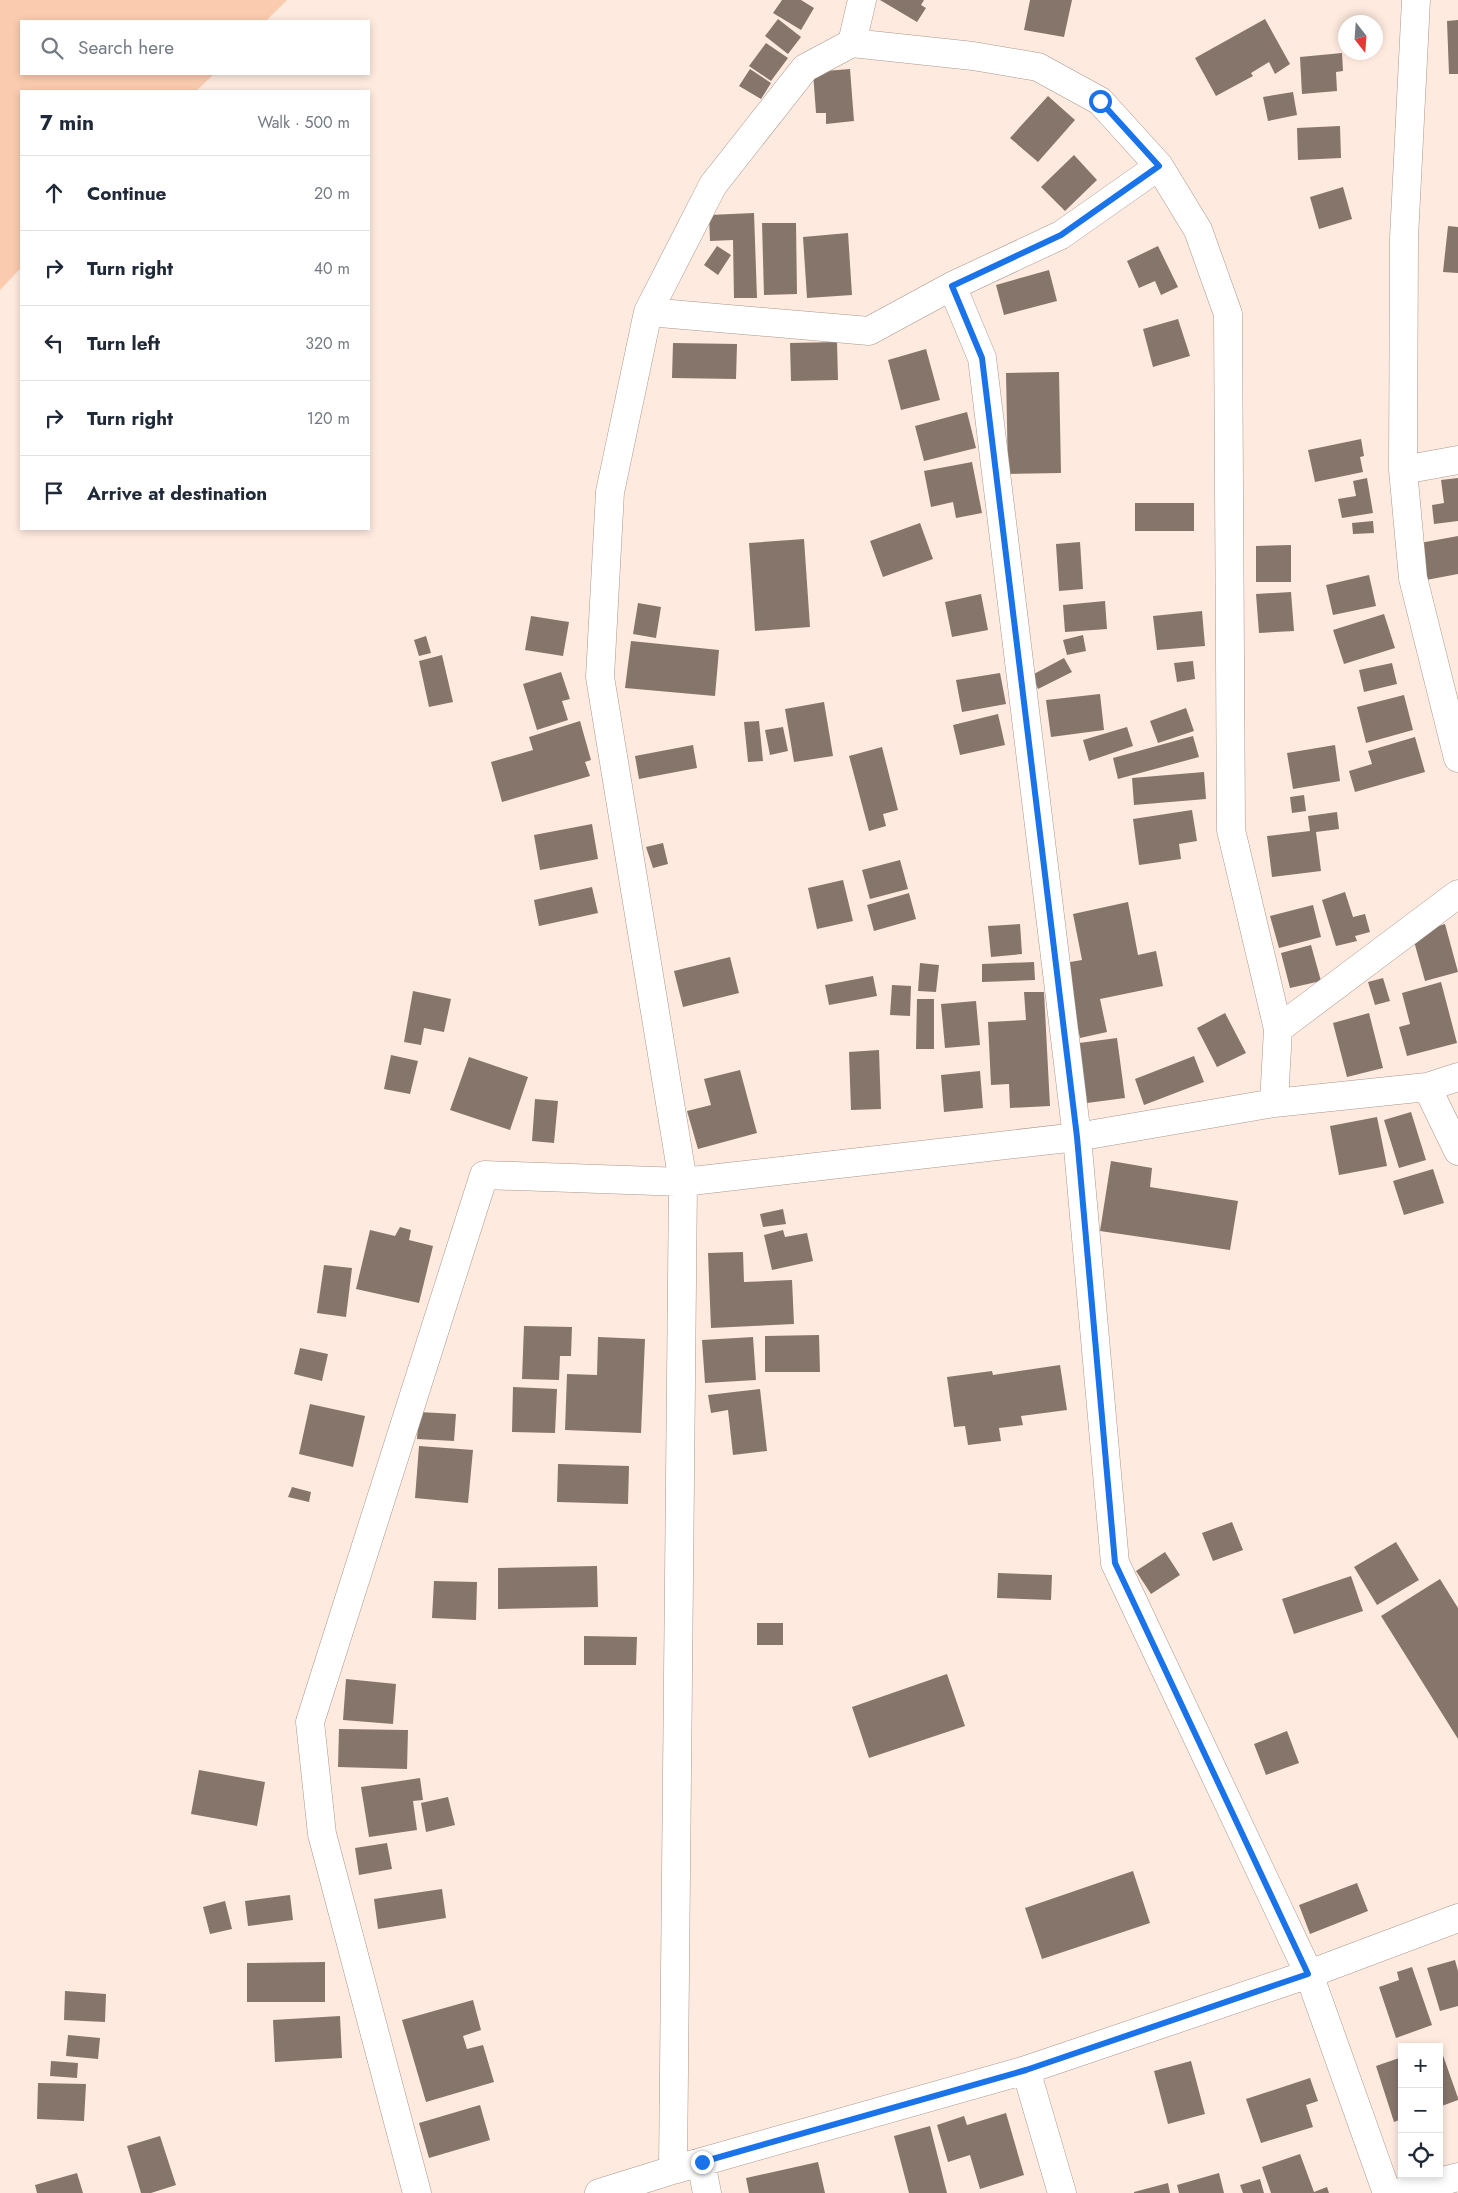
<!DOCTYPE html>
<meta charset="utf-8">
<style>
body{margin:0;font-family:Jost,sans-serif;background:#f2f2f3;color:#1f2937}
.controls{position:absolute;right:15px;bottom:15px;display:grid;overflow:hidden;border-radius:0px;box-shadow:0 2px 8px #0003}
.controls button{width:45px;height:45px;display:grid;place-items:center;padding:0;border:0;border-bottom:1px solid #e0e1e3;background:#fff;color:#1f2937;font:25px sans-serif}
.compass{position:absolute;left:1338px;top:15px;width:45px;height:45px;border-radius:50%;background:#fff;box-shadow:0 2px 8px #0003;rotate:163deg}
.stop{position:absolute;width:15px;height:15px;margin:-11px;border:4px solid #1a73e8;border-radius:50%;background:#fff}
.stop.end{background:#1a73e8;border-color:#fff;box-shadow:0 1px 5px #0008}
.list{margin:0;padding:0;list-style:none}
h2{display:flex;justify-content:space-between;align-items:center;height:65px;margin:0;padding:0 20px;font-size:21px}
h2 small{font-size:16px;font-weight:400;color:#747a83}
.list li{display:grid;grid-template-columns:32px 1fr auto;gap:15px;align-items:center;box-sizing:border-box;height:75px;padding:0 20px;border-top:1px solid #e0e1e3}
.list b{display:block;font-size:19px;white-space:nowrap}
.list em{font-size:16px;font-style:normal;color:#747a83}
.icon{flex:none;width:28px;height:28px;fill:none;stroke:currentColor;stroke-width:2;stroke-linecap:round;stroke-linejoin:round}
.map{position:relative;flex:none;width:1458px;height:2193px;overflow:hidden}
.search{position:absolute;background:#fff;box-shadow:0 2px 8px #0003;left:20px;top:20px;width:350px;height:55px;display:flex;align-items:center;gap:12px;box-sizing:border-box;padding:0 18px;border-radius:0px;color:#747a83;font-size:19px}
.panel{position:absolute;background:#fff;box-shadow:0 2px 8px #0003;left:20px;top:90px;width:350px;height:440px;border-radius:0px}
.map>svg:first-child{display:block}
</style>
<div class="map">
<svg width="1458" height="2193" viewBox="0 0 1458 2193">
<rect width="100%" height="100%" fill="#feeadf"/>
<!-- green -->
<path fill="#fbcbaf" d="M0,0H287L266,21H21V74H214L196,91H21V268L0,290Z"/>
<!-- building -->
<path fill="#86756b" d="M782,0H801L814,8L801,30L773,13Z
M880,0H924L921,5L926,8L917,22Z
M1030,0H1072L1064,37L1024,30Z
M778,19L801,37L788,54L765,36Z
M1265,19L1290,64L1275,74L1269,62L1251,73L1253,76L1216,96L1195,58Z
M1458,20V74H1449L1447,21Z
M766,43L788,58L771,81L749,66Z
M1342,53L1343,71L1336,72L1337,91L1302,94L1300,57Z
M750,69L771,83L761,99L739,86Z
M850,69L854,121L826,124V113H816L813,72Z
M1293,92L1297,115L1268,121L1263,97Z
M1048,96L1075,120L1038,162L1010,138Z
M1340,126L1341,158L1298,160L1297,128Z
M1074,155L1097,180L1065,211L1041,187Z
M1343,187L1352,219L1319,229L1310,197Z
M754,213L757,298H734L733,240L710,241L709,215Z
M762,223H796L797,294L764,295Z
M1448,226L1458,227V273L1443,272Z
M848,233L852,295L807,298L803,237Z
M717,246L731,255L718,275L704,265Z
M1158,246L1178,287L1161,295L1155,281L1139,288L1127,261Z
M1049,270L1057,301L1004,315L996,285Z
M1178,319L1190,356L1153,367L1143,329Z
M837,342L838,380L791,381L790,343Z
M673,343L737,344L736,379L672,378Z
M926,349L940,400L901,410L888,360Z
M1059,372L1061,473L1008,474L1006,373Z
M967,412L976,448L924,461L915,426Z
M1361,439L1364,456L1360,457L1363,472L1315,482L1308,450Z
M972,462L982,513L956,518L953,502L931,507L924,471Z
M1367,478L1373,513L1342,518L1338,499L1356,496L1353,481Z
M1458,478V521L1434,524L1432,505L1444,503L1441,480Z
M1135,503H1194V531H1135Z
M1373,521L1374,533L1353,534L1352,523Z
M920,523L933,559L883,577L870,541Z
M1458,536V574L1426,580L1420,543Z
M804,539L810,627L755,631L749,543Z
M1080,542L1083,589L1059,591L1056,544Z
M1291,545V582H1256V546Z
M1369,575L1376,606L1333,615L1326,585Z
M1291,592L1294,631L1259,633L1256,594Z
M981,594L988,630L952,637L945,602Z
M1105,601L1107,629L1065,632L1063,605Z
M638,603L661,607L656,638L633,634Z
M1202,611L1205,646L1157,650L1153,616Z
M1384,614L1395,648L1344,664L1333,630Z
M531,616L569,622L563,656L525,650Z
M1083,635L1086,651L1067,655L1063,640Z
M426,636L431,653L419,656L414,640Z
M631,641L719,650L715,696L625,688Z
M442,655L453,702L429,707L419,661Z
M1064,658L1072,672L1038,689L1032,675Z
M1193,661L1195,679L1177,682L1174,663Z
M1392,663L1397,684L1364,692L1359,670Z
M561,672L570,699L562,701L568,720L537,730L523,684Z
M1000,673L1006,704L962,712L956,680Z
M1100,694L1104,730L1051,737L1046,700Z
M1404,695L1413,730L1366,743L1357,707Z
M824,702L833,756L794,762L785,709Z
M1186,708L1194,731L1158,743L1150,721Z
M998,714L1005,745L960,755L953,725Z
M580,721L591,760L585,762L590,776L502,802L491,762L533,750L529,737Z
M759,721L763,761L748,762L744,722Z
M783,727L788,751L770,755L765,730Z
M1127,727L1133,746L1089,761L1083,740Z
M1193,736L1199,757L1118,779L1113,758Z
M1415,737L1425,772L1355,792L1349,771L1372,764L1368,751Z
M693,745L697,768L639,779L635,756Z
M1335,745L1340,781L1293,789L1287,753Z
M882,747L898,810L883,814L886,826L869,831L849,756Z
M1204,772L1206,799L1134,805L1132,778Z
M1304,795L1306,811L1292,813L1290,797Z
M1192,810L1197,841L1179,844L1181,859L1139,865L1133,819Z
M1337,812L1339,829L1316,832L1321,871L1272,877L1267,836L1310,831L1308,816Z
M592,824L598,859L540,870L534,835Z
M663,843L668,864L653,868L646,847Z
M900,860L908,889L870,899L862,870Z
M843,880L853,921L817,929L808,888Z
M592,887L598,913L539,926L534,900Z
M1345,892L1353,917L1365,914L1370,932L1355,936L1357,941L1336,946L1322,900Z
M909,893L916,919L874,931L867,905Z
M1128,902L1138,955L1156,951L1163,986L1100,999L1107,1032L1080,1038L1064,963L1082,960L1073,914Z
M1313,905L1321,937L1279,948L1270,916Z
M1020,924L1022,954L991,957L988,926Z
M1445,924L1458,972L1425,981L1412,934Z
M1311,945L1321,981L1290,988L1281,953Z
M730,957L739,993L683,1007L674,971Z
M1034,962L1035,980L982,982V964Z
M920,963L939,965L936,992L918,991Z
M873,976L877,996L829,1005L825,985Z
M1383,978L1390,1001L1375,1005L1368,982Z
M1441,982L1457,1043L1407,1056L1399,1027L1410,1024L1402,993Z
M892,985L911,986L910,1016L890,1015Z
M413,991L451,999L444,1032L424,1028L421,1045L404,1042Z
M1024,992H1044L1050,1106L1010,1108L1009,1084L991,1085L988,1022L1026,1020Z
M917,999H934V1049H916Z
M976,1001L980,1045L945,1048L941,1004Z
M1225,1013L1246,1053L1217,1067L1197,1028Z
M1369,1013L1383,1068L1347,1077L1333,1023Z
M1117,1038L1125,1098L1087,1103L1079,1043Z
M879,1050L881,1109L851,1110L849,1052Z
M391,1055L418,1061L410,1094L384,1089Z
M1194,1056L1204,1082L1144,1105L1135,1079Z
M469,1057L528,1077L510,1130L450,1110Z
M740,1070L757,1133L698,1149L687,1111L711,1105L704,1079Z
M980,1071L983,1108L944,1112L941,1075Z
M535,1099L558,1101L554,1143L532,1141Z
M1411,1112L1426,1160L1399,1168L1384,1120Z
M1377,1117L1387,1166L1339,1175L1330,1126Z
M1111,1161L1152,1168L1150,1187L1238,1201L1230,1250L1100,1231Z
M1433,1169L1444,1203L1404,1215L1393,1181Z
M783,1209L786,1224L763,1227L760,1214Z
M400,1227L411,1230L409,1240L433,1246L419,1303L356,1289L370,1230L395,1236Z
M783,1230L785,1237L807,1233L813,1261L772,1270L764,1235Z
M743,1252L744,1282L792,1280L794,1324L711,1328L708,1253Z
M324,1265L352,1268L346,1317L317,1313Z
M524,1326L572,1327L571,1356H560L559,1380L522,1379Z
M819,1335L820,1372H765V1336Z
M598,1337L645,1339L641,1433L565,1430L567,1374L597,1375Z
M753,1337L756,1380L705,1383L702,1340Z
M300,1348L328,1354L322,1381L294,1374Z
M1060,1365L1067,1410L1021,1416L1023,1425L999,1428L1001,1441L968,1445L965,1426L954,1427L947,1377L992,1371L993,1375Z
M513,1387L557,1389L555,1433L512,1432Z
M760,1389L767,1451L733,1455L728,1410L711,1413L708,1395Z
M310,1404L365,1416L353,1467L299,1454Z
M419,1412L456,1414L454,1441L417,1439Z
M419,1446L473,1450L468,1503L415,1498Z
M558,1464L629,1466L628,1504L557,1502Z
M292,1487L311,1492L309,1502L288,1497Z
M1232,1522L1243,1550L1213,1561L1202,1533Z
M1396,1542L1419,1580L1377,1605L1354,1567Z
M1165,1552L1180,1575L1151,1594L1136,1571Z
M597,1566L598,1607L498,1609V1568Z
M998,1573L1052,1575L1051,1600L997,1598Z
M1351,1576L1363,1611L1294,1634L1282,1599Z
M1440,1579L1458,1608V1739L1381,1616Z
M434,1581L477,1582L476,1620L432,1618Z
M757,1623H783V1645H757Z
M584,1636L637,1637L636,1665H584Z
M947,1674L965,1726L869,1758L852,1707Z
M346,1679L396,1684L393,1724L343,1720Z
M339,1729L408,1730L407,1769L338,1767Z
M1287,1731L1299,1763L1266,1775L1254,1744Z
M199,1770L265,1782L257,1826L191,1814Z
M420,1778L423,1800L413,1801L417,1830L369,1837L361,1787Z
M448,1797L455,1825L426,1832L421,1803Z
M387,1843L392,1869L359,1875L355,1848Z
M1133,1871L1150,1923L1042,1959L1025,1908Z
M1357,1883L1368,1911L1310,1934L1299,1905Z
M442,1889L446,1918L378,1929L374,1899Z
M290,1895L293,1920L248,1926L245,1901Z
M225,1901L232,1929L210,1934L203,1907Z
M1455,1960L1458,1971V2006L1440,2011L1427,1968Z
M325,1962V2002H247V1963Z
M1412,1967L1432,2025L1396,2038L1379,1987L1399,1980L1397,1972Z
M65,1991L106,1994L105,2022L64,2020Z
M473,2000L481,2030L463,2036L467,2049L483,2045L494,2082L426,2102L402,2020Z
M340,2016L342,2058L275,2062L273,2020Z
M68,2035L100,2038L98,2059L66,2056Z
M1439,2044L1458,2098V2100L1439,2107Z
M1402,2057V2119L1394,2122L1376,2066Z
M51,2061L78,2063L77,2078L50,2076Z
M1191,2061L1205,2114L1168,2124L1154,2071Z
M1310,2078L1318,2101L1306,2105L1313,2127L1261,2143L1246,2099Z
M38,2083L86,2084L84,2121L37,2119Z
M480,2105L490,2140L429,2158L419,2123Z
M1006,2113L1024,2175L980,2189L970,2155L948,2162L937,2125L964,2116L967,2125Z
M930,2126L947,2193H909L894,2136Z
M160,2136L176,2185L151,2193H141L127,2146Z
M1300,2154L1314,2192L1327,2187L1329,2193H1271L1262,2167Z
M818,2162L825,2193H749L746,2178Z
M77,2173L83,2193H37L35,2185Z
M1219,2173L1224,2193H1179L1177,2185Z
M1260,2179L1264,2193H1243L1240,2185Z
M1168,2183L1170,2193H1134V2192Z"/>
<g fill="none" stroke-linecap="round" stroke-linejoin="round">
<!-- street casing -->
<g stroke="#a9978d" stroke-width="29">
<path id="street" d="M1416,0L1404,238L1403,470L1413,578L1458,758
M852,43L862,0
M952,286L982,358L1077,1137L1115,1563L1309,1974L1387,2193
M648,312L869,331L952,286L1061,235L1159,166
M1403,470L1458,460
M1427,1087L1458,1151
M1274,1103L1427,1087L1458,1077
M1026,2070L1062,2193
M701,2162L707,2193
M673,2170L683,1182L600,677L610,492L648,312L713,185L805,68L852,43L973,56L1038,67L1100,101L1159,166L1198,230L1228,314L1231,830L1278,1029
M417,2193L322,1834L310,1722L484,1175L683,1182L1077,1137L1274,1103L1278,1029L1458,894
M599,2193L673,2170L1026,2070L1309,1974L1458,1918
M1397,2193L1458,2177"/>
</g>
<!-- street -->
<use href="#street" stroke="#fff" stroke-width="28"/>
</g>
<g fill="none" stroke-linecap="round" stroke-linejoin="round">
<!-- route -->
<path stroke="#1a73e8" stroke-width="6" d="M702,2162L1026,2070L1308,1974L1115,1563L1077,1137L982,358L952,286L1061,235L1159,166L1100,101"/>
</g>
</svg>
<div class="controls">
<button>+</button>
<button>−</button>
<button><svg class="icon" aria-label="locate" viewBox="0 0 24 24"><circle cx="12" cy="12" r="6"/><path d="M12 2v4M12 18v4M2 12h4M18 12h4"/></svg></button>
</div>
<svg class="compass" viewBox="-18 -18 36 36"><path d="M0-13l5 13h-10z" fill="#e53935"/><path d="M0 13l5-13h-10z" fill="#747a83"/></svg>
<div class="stop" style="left:1100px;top:101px"></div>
<div class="stop end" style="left:702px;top:2162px"></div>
<div class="search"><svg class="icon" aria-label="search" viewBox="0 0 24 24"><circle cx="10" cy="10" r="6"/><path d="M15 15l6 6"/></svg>Search here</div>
<section class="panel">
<h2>7 min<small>Walk · 500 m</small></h2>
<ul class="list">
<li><svg class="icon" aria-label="ahead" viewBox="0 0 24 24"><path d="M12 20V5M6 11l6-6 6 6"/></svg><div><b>Continue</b></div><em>20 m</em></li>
<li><svg class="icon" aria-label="right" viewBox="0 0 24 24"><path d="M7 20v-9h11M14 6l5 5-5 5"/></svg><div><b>Turn right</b></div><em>40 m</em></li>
<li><svg class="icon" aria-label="left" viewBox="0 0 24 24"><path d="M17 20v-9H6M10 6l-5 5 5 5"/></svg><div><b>Turn left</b></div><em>320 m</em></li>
<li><svg class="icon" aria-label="right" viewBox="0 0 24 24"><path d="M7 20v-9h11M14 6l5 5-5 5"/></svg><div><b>Turn right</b></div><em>120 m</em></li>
<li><svg class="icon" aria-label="arrive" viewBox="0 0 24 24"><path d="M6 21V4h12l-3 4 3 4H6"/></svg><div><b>Arrive at destination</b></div></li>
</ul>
</section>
</div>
